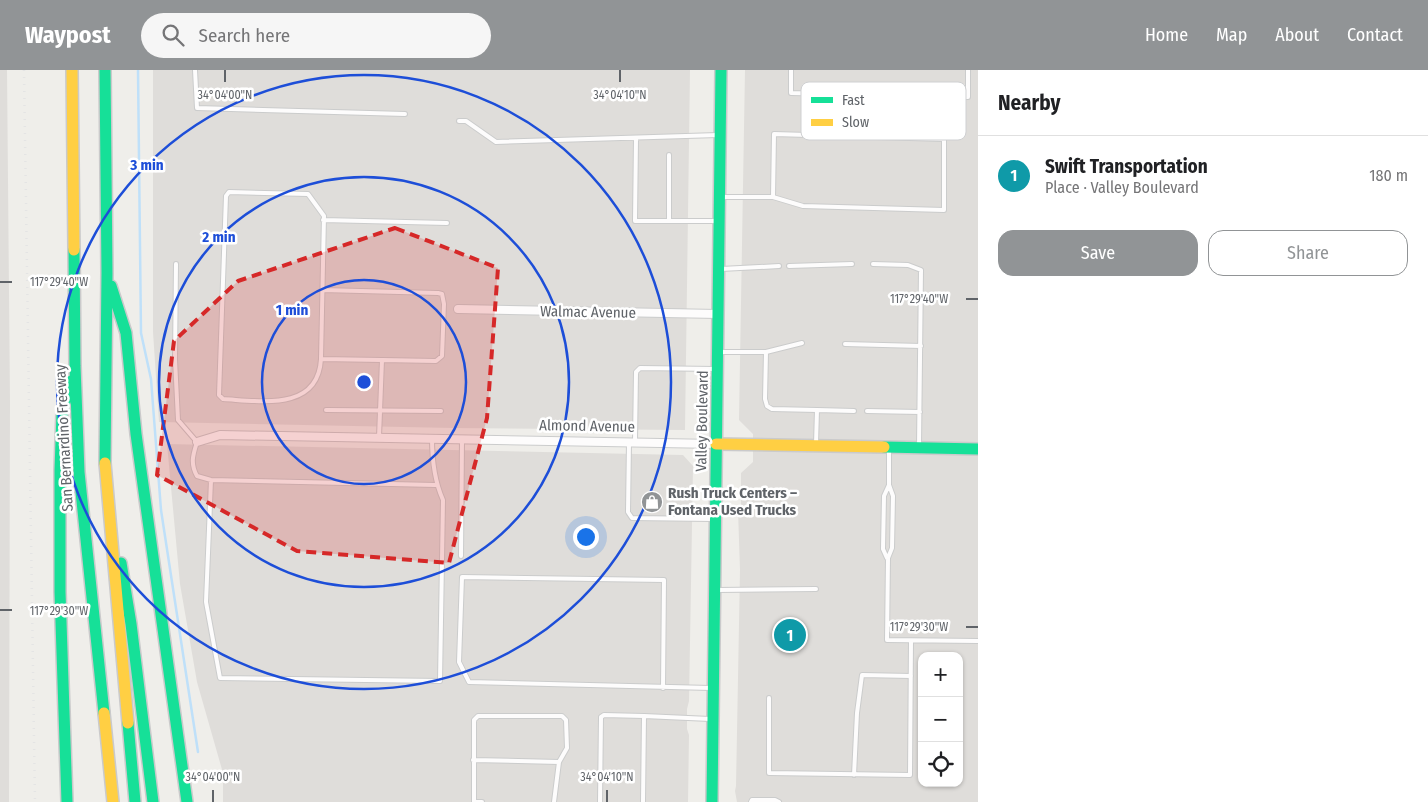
<!DOCTYPE html>
<meta charset="utf-8">
<style>
body{margin:0;font-family:"Fira Sans Condensed",sans-serif;background:#f6f6f6;color:#202124}
.controls{position:absolute;right:15px;bottom:15px;display:grid;overflow:hidden;border-radius:10px;box-shadow:0 1px 4px #0004}
.controls button{width:45px;height:45px;display:grid;place-items:center;padding:0;border:0;border-bottom:1px solid #e0e0e0;background:#fff;color:#202124;font:25px sans-serif}
.you{position:absolute;left:585px;top:466px;width:18px;height:18px;margin:-12px;border:4px solid #fff;border-radius:50%;background:#1a73e8;box-shadow:0 0 0 8px #1a73e833}
.badge{display:grid;place-items:center;width:32px;height:32px;border-radius:50%;background:#919496;color:#fff;font-size:16px;font-weight:700}
.pin{position:absolute;translate:-50% -50%;border:2px solid #fff;box-shadow:0 1px 5px #0006}
.list{margin:0;padding:0;list-style:none}
h2{display:flex;justify-content:space-between;align-items:center;height:65px;margin:0;padding:0 20px;font-size:21px}
h2 small{font-size:16px;font-weight:400;color:#757577}
.list li{display:grid;grid-template-columns:32px 1fr auto;gap:15px;align-items:center;box-sizing:border-box;height:80px;padding:0 20px;border-top:1px solid #e0e0e0}
.list b{display:block;font-size:19px;white-space:nowrap}
.list p{margin:0;font-size:16px;white-space:nowrap;color:#757577}
.list em{font-size:16px;font-style:normal;color:#757577}
.actions{display:flex;gap:10px;padding:15px 20px}
.actions a{flex:1;padding:11px 0;border:1px solid #919496;border-radius:15px;text-align:center;font-size:18px;color:#919496}
.actions .main{background:#919496;color:#fff}
.icon{flex:none;width:28px;height:28px;fill:none;stroke:currentColor;stroke-width:2;stroke-linecap:round;stroke-linejoin:round}
.map{position:relative;flex:none;width:978px;height:732px;overflow:hidden}
header{display:flex;align-items:center;gap:30px;box-sizing:border-box;height:70px;padding:0 25px;background:#919496;color:#fff}
header strong{font-size:24px}
nav{display:flex;gap:28px;margin-inline-start:auto;font-size:18px}
.search{width:350px;height:45px;background:#f6f6f6;display:flex;align-items:center;gap:12px;box-sizing:border-box;padding:0 18px;border-radius:28px;color:#757577;font-size:19px}
main{display:flex}
aside{flex:1;background:#fff}
.map>svg:first-child{display:block}
</style>
<header>
<strong>Waypost</strong>
<div class="search"><svg class="icon" aria-label="search" viewBox="0 0 24 24"><circle cx="10" cy="10" r="6"/><path d="M15 15l6 6"/></svg>Search here</div>
<nav><a>Home</a><a>Map</a><a>About</a><a>Contact</a></nav>
</header>
<main>
<div class="map">
<svg width="978" height="732" viewBox="0 0 978 732">
<rect width="100%" height="100%" fill="#efeeea"/>
<!-- industrial -->
<path fill="#dfddda" fill-rule="evenodd" d="M0,0H7L10,332L9,732H0Z
M153,0H690L685,360L453,358L159,352L153,262Z
M745,0H978V732H737L735,721L736,716L740,500L738,440L741,436V403L753,392V364L739,350ZM922,586H959V713H922Z
M167,374L683,385L693,396L689,631L687,639V659L689,665L688,732H223V703L197,612L180,514Z"/>
<g fill="none" stroke-linecap="round" stroke-linejoin="round">
<!-- stream -->
<path stroke="#bfe0f9" stroke-width="2.5" d="M138,0L141,263L151,309L161,440L198,682"/>
<!-- lane casing -->
<g stroke="#cbcccc" stroke-width="6">
<path id="lane" d="M195,0L197,38L405,44
M791,0V23L968,27V0
M459,51H466L496,72L718,65
M636,69L635,151H718
M721,127H773L803,136L944,140V69L774,64L773,127
M323,150L447,153
M669,151V85
M176,194L175,289L178,350L197,372C193,385 190,393 197,406L211,410L436,415
M873,194L908,195L921,200L919,376
M789,196L852,194
M721,199L779,196
M322,220L438,223L442,224L444,234L442,286L436,291L382,290
M845,274L921,276
M720,282H766L765,329L767,336L772,339L817,340L816,374
M766,282L802,273
M321,289C318,342 260,331 223,329L219,325L226,126L229,122L308,124L324,146L321,289L382,290L379,367
M326,340L441,341
M817,340L854,341
M867,341L920,342
M629,372L628,442L632,448L713,449
M635,372L636,302L640,298L715,299
M889,380V415L893,426L892,478L888,488L887,570L978,571
M211,410L206,532L220,608L440,611L443,430C434,410 432,389 432,368
M461,486L462,369
M887,488L883,479L884,426L889,415
M717,520L816,519
M663,618L664,510L462,507L459,592L469,612L711,618
M769,628V703L910,705L911,571
M473,690L559,692
M854,705L857,643L862,605L911,606
M474,732V650L478,646H562L566,650L567,678L559,692L554,732
M474,732H482
M600,732L601,647L604,645L644,646
M643,732L644,646L710,649
M751,732L752,730H775L779,732"/>
</g>
<!-- street casing -->
<g stroke="#cbcccc" stroke-width="10">
<path id="street" d="M458,239L718,244
M197,372L220,365L716,374"/>
</g>
<!-- fast casing -->
<g stroke="#cacacb" stroke-width="14">
<path id="fast" d="M105,0L107,203L105,393
M74,180L75,296L79,402L104,643
M111,216L126,263L136,364L187,732
M884,377L978,379
M121,493L131,554L153,732
M128,653L135,732
M67,732L60,522V400L62,343L71,311
M712,732L721,0"/>
</g>
<!-- slow casing -->
<g stroke="#cacacb" stroke-width="14">
<path id="slow" d="M72,0L74,180
M716,374L884,377
M105,393L128,653
M104,643L113,732"/>
</g>
<!-- lane -->
<use href="#lane" stroke="#fdfcfc" stroke-width="4"/>
<!-- street -->
<use href="#street" stroke="#fdfcfc" stroke-width="8"/>
<!-- fast -->
<use href="#fast" stroke="#16e098" stroke-width="11"/>
<!-- slow -->
<use href="#slow" stroke="#ffcf43" stroke-width="11"/>
<!-- rail -->
<path stroke="#e4e4e4" stroke-width="2.5" stroke-dasharray="1 6" stroke-linecap="butt" d="M24,0L35,732"/>
</g>
<!-- marked area -->
<path fill="#d62828" fill-opacity="0.2" stroke="#d62828" stroke-width="4" stroke-dasharray="10 6" stroke-linejoin="round" d="M395,158L498,198L487,348L449,493L297,481L157,405L174,271L238,211Z"/>
<!-- ticks -->
<path fill="none" stroke="#5f6368" stroke-width="2" d="M225,12V0M620,12V0M0,212H12M966,229H978M0,540H12M966,557H978M213,732V720M607,732V720"/>
<!-- distance rings -->
<g fill="none" stroke="#1d4ed8" stroke-width="2.5">
<circle cx="364" cy="312" r="102"/>
<circle cx="364" cy="312" r="205"/>
<circle cx="364" cy="312" r="307"/>
</g>
<!-- icons -->
<defs>
<g id="shop-disc" transform="scale(1.125)"><circle r="9.5" fill="#919496" stroke="#fff"/><path d="M-5-2.5h2.3a2.7 3.5 0 0 1 5.4 0H5L5.5 6h-11ZM-1.5-2.5h3a1.5 2.3 0 0 0-3 0Z" fill="#fff"/></g>
</defs>
<g fill-rule="evenodd">
<use href="#shop-disc" x="652" y="432"/>
</g>
<g text-anchor="middle" stroke-width="5" stroke-linejoin="round" paint-order="stroke">
<!-- street labels -->
<g font-size="15" fill="#5f6368" stroke="#fff">
<text transform="translate(588 242) rotate(1)" y="5">Walmac Avenue</text>
<text transform="translate(702 351) rotate(-89)" y="5">Valley Boulevard</text>
<text transform="translate(587 356) rotate(1)" y="5">Almond Avenue</text>
<text transform="translate(64 368) rotate(-93)" y="5">San Bernardino Freeway</text>
</g>
<!-- poi labels -->
<g font-size="15" font-weight="bold" fill="#5f6368" stroke="#fff" text-anchor="start">
<text x="668" y="428">Rush Truck Centers –<tspan x="668" dy="17">Fontana Used Trucks</tspan></text>
</g>
</g>
<!-- legend -->
<rect x="801" y="12" width="165" height="58" rx="8" fill="#fff" stroke="#cfd0d2" stroke-width="1"/>
<rect x="811" y="27" width="22" height="6" fill="#16e098"/>
<rect x="811" y="49" width="22" height="7" fill="#ffcf43"/>
<g font-size="14" fill="#5f6368">
<text x="842" y="35">Fast</text>
<text x="842" y="57">Slow</text>
</g>
<g font-size="12" text-anchor="middle" fill="#5f6368" stroke="#fff" stroke-width="5" stroke-linejoin="round" paint-order="stroke">
<text x="225" y="29">34°04'00"N</text>
<text x="620" y="29">34°04'10"N</text>
<text x="59" y="216">117°29'40"W</text>
<text x="919" y="233">117°29'40"W</text>
<text x="59" y="545">117°29'30"W</text>
<text x="919" y="561">117°29'30"W</text>
<text x="213" y="711">34°04'00"N</text>
<text x="607" y="711">34°04'10"N</text>
</g>
<circle cx="364" cy="312" r="8" fill="#1d4ed8" stroke="#fff" stroke-width="2.5"/>
<g font-size="15" text-anchor="middle" font-weight="bold" fill="#1d4ed8" stroke="#fff" stroke-width="5" stroke-linejoin="round" paint-order="stroke">
<text x="147" y="100">3 min</text>
<text x="219" y="172">2 min</text>
<text x="292" y="245">1 min</text>
</g>
</svg>
<div class="controls">
<button>+</button>
<button>−</button>
<button><svg class="icon" aria-label="locate" viewBox="0 0 24 24"><circle cx="12" cy="12" r="6"/><path d="M12 2v4M12 18v4M2 12h4M18 12h4"/></svg></button>
</div>
<div class="you"></div>
<div class="pin badge" style="left:790px;top:565px;background:#0f9aa8">1</div>
</div>
<aside>
<h2>Nearby<small></small></h2>
<ul class="list">
<li><span class="badge" style="background:#0f9aa8">1</span><div><b>Swift Transportation</b><p>Place · Valley Boulevard</p></div><em>180 m</em></li>
</ul>
<div class="actions"><a class="main">Save</a><a>Share</a></div>
</aside>
</main>
